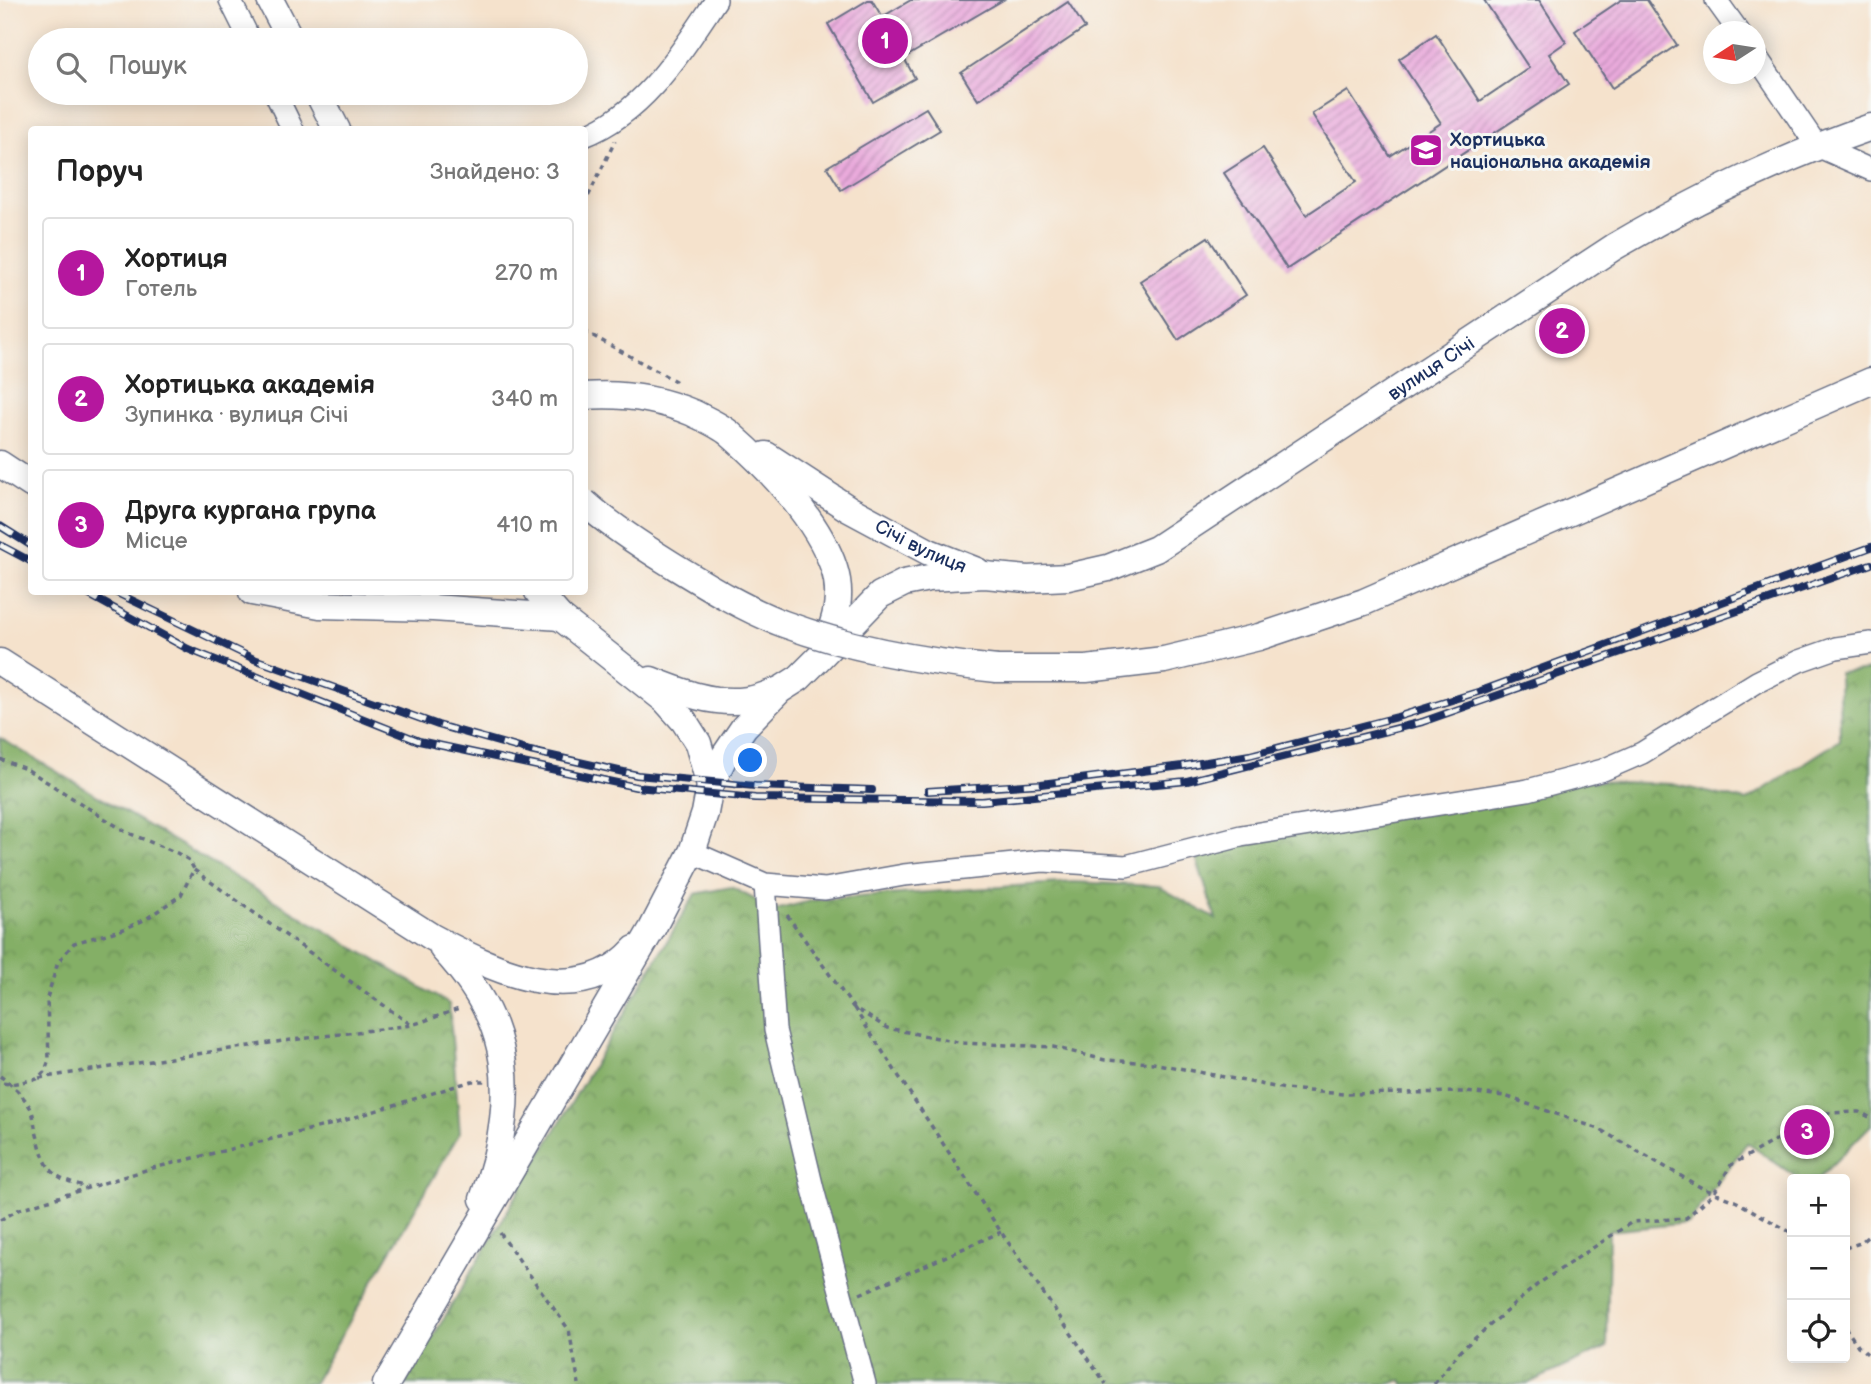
<!DOCTYPE html>
<html lang="uk">
<meta charset="utf-8">
<style>
body{margin:0;font-family:"Balsamiq Sans",sans-serif;background:#f2f2f2;color:#222}
.controls{position:absolute;right:21px;bottom:21px;display:grid;overflow:hidden;border-radius:7px;box-shadow:0 4px 18px #0003}
.controls button{width:63px;height:63px;display:grid;place-items:center;padding:0;border:0;border-bottom:2px solid #e0e0e0;background:#fff;color:#222;font:35px sans-serif}
.compass{position:absolute;left:1703px;top:21px;width:63px;height:63px;border-radius:50%;background:#fff;box-shadow:0 4px 18px #0003;rotate:258deg}
.you{position:absolute;left:751px;top:761px;width:24px;height:24px;margin:-18px;border:5px solid #fff;border-radius:50%;background:#1a73e8;box-shadow:0 0 0 10px #1a73e833}
.badge{display:grid;place-items:center;width:46px;height:46px;border-radius:50%;background:#b5179e;color:#fff;font-size:23px;font-weight:700}
.pin{position:absolute;translate:-50% -50%;border:4px solid #fff;box-shadow:0 2px 7px #0006}
.list{margin:0;padding:0;list-style:none}
h2{display:flex;justify-content:space-between;align-items:center;height:91px;margin:0;padding:0 28px;font-size:30px}
h2 small{font-size:23px;font-weight:400;color:#767676}
.list li{display:grid;grid-template-columns:46px 1fr auto;gap:21px;align-items:center;box-sizing:border-box;height:112px;margin:0 14px 14px;padding:0 14px;border:2px solid #e0e0e0;border-radius:7px}
.list b{display:block;font-size:26px;white-space:nowrap}
.list p{margin:0;font-size:23px;white-space:nowrap;color:#767676}
.list em{font-size:23px;font-style:normal;color:#767676}
.icon{flex:none;width:38px;height:38px;fill:none;stroke:currentColor;stroke-width:2;stroke-linecap:round;stroke-linejoin:round}
.map{position:relative;flex:none;width:1871px;height:1384px;overflow:hidden}
.search{position:absolute;background:#fff;box-shadow:0 4px 18px #0003;left:28px;top:28px;width:560px;height:77px;display:flex;align-items:center;gap:18px;box-sizing:border-box;padding:0 24px;border-radius:38px;color:#767676;font-size:26px}
.panel{position:absolute;background:#fff;box-shadow:0 4px 18px #0003;left:28px;top:126px;width:560px;height:469px;border-radius:7px}
.map>svg:first-child{display:block}
</style>
<div class="map">
<svg width="1871" height="1384" viewBox="0 0 1871 1384">
<defs>
<pattern id="forest-crowns" width="20" height="18" patternUnits="userSpaceOnUse" patternTransform="scale(1.75)"><rect width="20" height="18" fill="#84af66"/><path d="M2 6a3 3 0 1 1 6 0M12 15a3 3 0 1 1 6 0" fill="none" stroke="#6b8f57"/></pattern>
<pattern id="building-hatch" width="6" height="6" patternUnits="userSpaceOnUse" patternTransform="scale(1.75)"><rect width="6" height="6" fill="#eaaadc"/><path d="M-1 1l2-2M0 6l6-6M5 7l2-2" fill="none" stroke="#bd8bb6"/></pattern>
</defs>
<rect width="100%" height="100%" fill="#f6f6f2"/>
<filter id="ink" filterUnits="userSpaceOnUse"><feTurbulence type="fractalNoise" baseFrequency=".0143" numOctaves="2"/><feDisplacementMap in="SourceGraphic" scale="14" xChannelSelector="R" yChannelSelector="G"/><feConvolveMatrix kernelMatrix="1 2 1 2 8 2 1 2 1" color-interpolation-filters="sRGB"/></filter>
<filter id="wash" filterUnits="userSpaceOnUse"><feTurbulence type="fractalNoise" baseFrequency=".00686" numOctaves="4" result="noise"/><feDisplacementMap in="SourceGraphic" scale="28" xChannelSelector="R" yChannelSelector="G"/><feGaussianBlur stdDeviation="1.57" result="paint"/><feColorMatrix in="noise" values="0 0 0 0 0 0 0 0 0 0 0 0 0 0 0 0 0 1.4 0 .05"/><feComposite in="paint" operator="in"/></filter>
<g filter="url(#wash)">
<rect width="100%" height="100%" fill="#f5e2cc"/>
<!-- forest -->
<path fill="url(#forest-crowns)" stroke="#506f62" stroke-width="2" d="M1871,670V1125L1818,1179H1799L1747,1143L1688,1223L1609,1231L1607,1347L1527,1384H1404L1402,1380L1389,1384H405L695,894L731,887L775,910L814,900L1074,882L1158,886L1216,919L1193,848L1565,780L1672,784L1746,801L1840,740L1839,673Z
M0,738L449,1004L460,1132L313,1384H0Z"/>
<g id="blocks">
<!-- building -->
<path fill="url(#building-hatch)" d="M868,0H872L882,17L911,0H1003L904,58L915,78L873,102L828,24Z
M1484,0H1539L1566,42L1549,54L1569,84L1287,269L1224,173L1263,148L1306,215L1356,182L1312,114L1348,91L1390,156L1441,123L1399,59L1436,34L1480,101L1529,68Z
M1621,0H1647L1677,45L1612,88L1575,31Z
M1068,2L1085,28L978,100L961,73Z
M926,108L940,130L841,190L827,167Z
M1208,237L1246,295L1178,340L1140,281Z"/>
</g>
</g>
<g filter="url(#ink)">
<use href="#blocks" fill-opacity="0" stroke="#676e84" stroke-width="2"/>
<g fill="none" stroke-linecap="round" stroke-linejoin="round">
<!-- minor casing -->
<g stroke="#676e84" stroke-width="24">
<path id="minor" d="M230,0L250,40
M1716,0L1739,32
M1756,56L1817,146L1871,170
M275,93L293,130
M584,136C645,112 681,52 716,0
M692,852L765,884L825,889L904,875L1043,861L1126,866L1241,836L1528,790L1603,770L1642,753L1757,682L1799,661L1836,648L1871,643
M765,884L775,1030L813,1189L865,1384"/>
</g>
<!-- major casing -->
<g stroke="#676e84" stroke-width="29">
<g id="major">
<path d="M270,0L291,40"/>
<path d="M318,93L337,130"/>
<path d="M584,396C622,393 658,398 693,413C705,419 721,426 730,434C768,467 818,520 834,568C843,595 836,620 825,645"/>
<path id="s1" d="M766,455L849,509L929,552L977,571"/>
<path d="M0,464L32,485"/>
<path d="M252,592L320,605L433,608L560,617"/>
<path d="M538,592L560,617L666,701L684,721L698,743L710,786"/>
<path d="M0,662L432,937C492,969 578,1013 635,949"/>
<path d="M997,669H1086L1164,660L1259,637L1364,602L1871,381"/>
<path d="M651,680C681,692 714,705 747,700C758,699 769,694 779,690"/>
<path d="M443,949C466,974 487,1003 497,1036C513,1088 502,1150 483,1199"/>
<path id="s2" d="M386,1384L652,929L692,852L705,813L710,786L725,755L744,727L780,690L799,678L820,657L880,595L904,583L929,578L985,575L1027,579L1068,577L1108,568L1156,549L1614,247C1696,199 1781,158 1871,127"/>
</g>
</g>
<!-- path -->
<path stroke="#676e84" stroke-width="3.5" stroke-dasharray="5 5" stroke-linecap="butt" d="M584,205L615,141
M584,331L677,382
M0,759L28,770L126,832L177,853L189,860L194,869L181,895L146,919L124,929L74,943L58,962L47,998L49,1060L45,1071L37,1079L11,1084L0,1083
M194,870L410,1024
M787,915L853,1007L887,1028L963,1043L1053,1047L1105,1060L1153,1063L1285,1089L1344,1094L1465,1092L1505,1096L1599,1129L1702,1188L1737,1202L1792,1233
M854,1008L1001,1232L1106,1384
M0,1076C11,1084 24,1096 31,1109C34,1115 34,1124 36,1131C46,1169 48,1177 88,1187
M39,1078L276,1042L412,1025L462,1008
M0,1220L20,1209L149,1169L333,1124L472,1081H485
M500,1233L569,1330L579,1384
M1845,1248L1860,1243L1871,1234
M860,1294L1001,1232
M1845,1327L1858,1346L1871,1357
M1434,1384L1460,1351L1538,1284L1632,1222L1686,1218L1714,1193L1731,1165L1824,1113L1860,1112L1871,1118"/>
<!-- minor -->
<use href="#minor" stroke="#fff" stroke-width="21"/>
<!-- major -->
<use href="#major" stroke="#fff" stroke-width="26"/>
<!-- rail casing -->
<g stroke="#1b2f5e" stroke-width="8">
<path id="rail" d="M0,526L32,546
M0,545L32,562
M84,592L188,649L419,741L636,787L755,798L982,801L1187,781L1422,722L1871,564
M115,592L254,659L438,725L530,751L637,775L755,786L872,790
M928,791L1041,784L1182,766L1250,755L1397,717L1481,691L1871,547"/>
</g>
<!-- rail -->
<use href="#rail" stroke="#f6f6f2" stroke-width="5" stroke-dasharray="16" stroke-linecap="butt"/>
<!-- major-bridge casing -->
<g stroke="#676e84" stroke-width="29" stroke-linecap="butt">
<path id="major-bridge" d="M584,502C609,525 642,546 671,564C707,586 744,609 784,624C852,649 925,662 997,669"/>
</g>
<!-- major-bridge -->
<use href="#major-bridge" stroke="#fff" stroke-width="26"/>
</g>
</g>
<!-- icons -->
<defs>
<g id="school-square" transform="scale(1.75)"><rect x="-9" y="-9" width="18" height="18" rx="4" fill="#b5179e" stroke="#f6f6f2"/><path d="M0-5L7-2L0 1L-7-2ZM-4 1L0 2.5L4 1V4Q0 6-4 4Z" fill="#fff"/></g>
</defs>
<g fill-rule="evenodd">
<use href="#school-square" x="1426" y="150"/>
</g>
<g text-anchor="middle" stroke-width="6" stroke-linejoin="round" paint-order="stroke">
<!-- poi labels -->
<g font-size="19" font-weight="bold" fill="#1b2f5e" stroke="#f6f6f2" text-anchor="start">
<text x="1450" y="146">Хортицька<tspan x="1450" dy="22">національна академія</tspan></text>
</g>
<!-- street labels -->
<g font-size="19" fill="#1b2f5e" stroke="#f6f6f2">
<text dy="7" stroke="none"><textPath href="#s2" startOffset="1554">вулиця Січі</textPath></text>
<text dy="7" stroke="none"><textPath href="#s1" startOffset="180">Січі вулиця</textPath></text>
</g>
</g>
</svg>
<div class="controls">
<button>+</button>
<button>−</button>
<button><svg class="icon" aria-label="locate" viewBox="0 0 24 24"><circle cx="12" cy="12" r="6"/><path d="M12 2v4M12 18v4M2 12h4M18 12h4"/></svg></button>
</div>
<svg class="compass" viewBox="-18 -18 36 36"><path d="M0-13l5 13h-10z" fill="#e53935"/><path d="M0 13l5-13h-10z" fill="#767676"/></svg>
<div class="you"></div>
<div class="pin badge" style="left:885px;top:41px">1</div>
<div class="pin badge" style="left:1562px;top:331px">2</div>
<div class="pin badge" style="left:1807px;top:1132px">3</div>
<div class="search"><svg class="icon" aria-label="search" viewBox="0 0 24 24"><circle cx="10" cy="10" r="6"/><path d="M15 15l6 6"/></svg>Пошук</div>
<section class="panel">
<h2>Поруч<small>Знайдено: 3</small></h2>
<ul class="list">
<li><span class="badge">1</span><div><b>Хортиця</b><p>Готель</p></div><em>270 m</em></li>
<li><span class="badge">2</span><div><b>Хортицька академія</b><p>Зупинка · вулиця Січі</p></div><em>340 m</em></li>
<li><span class="badge">3</span><div><b>Друга кургана група</b><p>Місце</p></div><em>410 m</em></li>
</ul>
</section>
</div>
